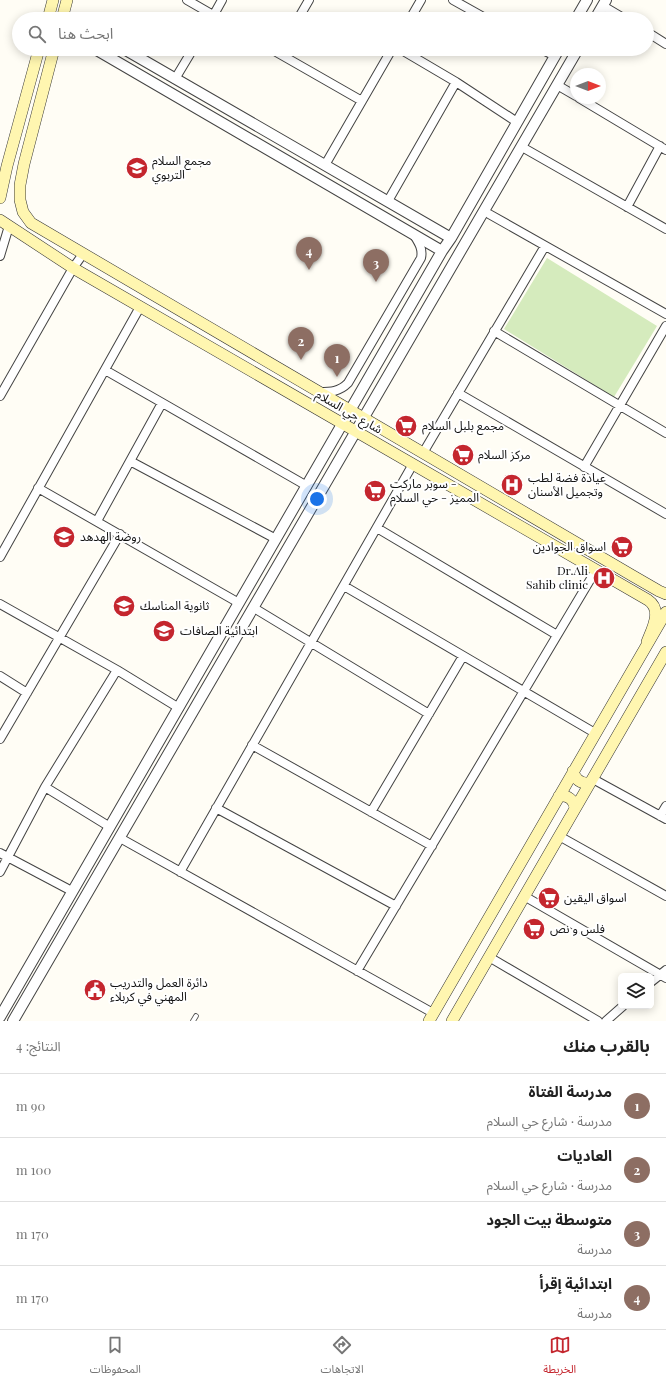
<!DOCTYPE html>
<html lang="ar">
<meta charset="utf-8">
<style>
body{margin:0;font-family:"Playfair Display","Noto Sans Arabic",serif;background:#f2f2f2;color:#222;direction:rtl}
.controls{position:absolute;right:12px;bottom:12px;display:grid;overflow:hidden;border-radius:6px;box-shadow:0 2px 10px #0003}
.controls button{width:36px;height:36px;display:grid;place-items:center;padding:0;border:0;border-bottom:1px solid #e0e0e0;background:#fff;color:#222;font:20px sans-serif}
.compass{position:absolute;left:570px;top:68px;width:36px;height:36px;border-radius:50%;background:#fff;box-shadow:0 2px 10px #0003;rotate:90deg}
.you{position:absolute;left:317px;top:499px;width:14px;height:14px;margin:-10px;border:3px solid #fff;border-radius:50%;background:#1a73e8;box-shadow:0 0 0 6px #1a73e833}
.badge{display:grid;place-items:center;width:26px;height:26px;border-radius:50%;background:#c4262e;color:#fff;font-size:13px;font-weight:700}
.pin{position:absolute;translate:-50% -33px;filter:drop-shadow(0 1px 2px #0008)}
.pin::after{content:'';position:absolute;top:21px;width:14px;height:12px;background:inherit;clip-path:polygon(0 0,100% 0,50% 100%)}
.list{margin:0;padding:0;list-style:none}
h2{display:flex;justify-content:space-between;align-items:center;height:52px;margin:0;padding:0 16px;font-size:17px}
h2 small{font-size:13px;font-weight:400;color:#767676}
.list li{display:grid;grid-template-columns:26px 1fr auto;gap:12px;align-items:center;box-sizing:border-box;height:64px;padding:0 16px;border-top:1px solid #e0e0e0}
.list b{display:block;font-size:15px;white-space:nowrap}
.list p{margin:0;font-size:13px;white-space:nowrap;color:#767676}
.list em{font-size:13px;font-style:normal;color:#767676}
.icon{flex:none;width:22px;height:22px;fill:none;stroke:currentColor;stroke-width:2;stroke-linecap:round;stroke-linejoin:round}
.map{position:relative;flex:none;width:666px;height:1021px;overflow:hidden;direction:ltr}
.search{position:absolute;background:#fff;box-shadow:0 2px 10px #0003;left:12px;right:12px;top:12px;height:44px;display:flex;align-items:center;gap:10px;box-sizing:border-box;padding:0 14px;border-radius:22px;color:#767676;font-size:15px}
.sheet{height:308px;background:#fff}
nav{display:flex;justify-content:space-around;align-items:center;box-sizing:border-box;height:56px;border-top:1px solid #e0e0e0;background:#fff;font-size:11px;color:#767676}
nav a{display:grid;justify-items:center;gap:2px}
nav .on{color:#c4262e}
.map>svg:first-child{display:block}
</style>
<div class="map">
<svg width="666" height="1021" viewBox="0 0 666 1021">
<rect width="100%" height="100%" fill="#fffdf5"/>
<!-- green -->
<path fill="#d5ebbd" d="M547,258L657,326L614,397L504,329Z"/>
<g fill="none" stroke-linecap="round" stroke-linejoin="round">
<!-- service casing -->
<g stroke="#444" stroke-width="5.5">
<path id="service" d="M193,1021L196,1016"/>
</g>
<!-- minor casing -->
<g stroke="#444" stroke-width="10">
<path id="minor" d="M187,0L220,19
M453,0L487,19
M603,6L625,19
M212,18L222,0
M298,19L309,0
M410,19L421,0
M647,32L666,44
M271,49L362,101
M400,49L456,82L517,122
M541,49L555,56
M175,79L193,49
M557,85L576,96
M579,98L666,150
M522,147L666,229
M325,165L392,49
M388,201L456,82
M627,207L660,146
M489,214L666,314
M0,256L9,226
M494,331L666,433
M105,370L307,486
M319,392C331,392 339,392 348,383L421,258C423,249 419,243 414,235
M458,393L666,514
M0,396L73,268L83,254
M423,453L545,246
M130,461L276,539
M584,467L666,326
M38,488L239,603
M97,521L162,403
M377,528L557,635
M0,557L140,307
M344,586L595,733
M0,604L117,670L179,708
M254,608L429,714
M0,676L27,693
M0,739L120,534
M252,745L432,846
M593,779L666,819
M45,787L110,827
M216,808L396,906
M371,812L463,656
M660,816L666,806
M559,836L666,896
M120,838L433,1013
M0,853L68,889
M0,872L45,787L117,670
M180,872L413,464
M524,896L666,978
M489,957L598,1021
M357,971L596,570
M651,982L666,970
M606,1021L623,1006"/>
</g>
<!-- tertiary casing -->
<g stroke="#444" stroke-width="12">
<path id="tertiary" d="M576,19L587,0
M595,19L606,0
M95,49L442,251
M124,49L451,238
M0,1017L442,251L451,238L559,49
M13,1021L578,49"/>
</g>
<!-- secondary casing -->
<g stroke="#333" stroke-width="12">
<path id="secondary" d="M48,19L53,0
M62,19L67,0
M54,49L24,164L20,185V200L23,212L31,223L633,576L659,591L666,594
M0,198L7,166L39,49
M0,220L73,268L648,600C663,610 652,629 647,642
M573,771C575,780 581,784 590,783
M559,796C568,795 574,800 575,808
M429,1021L666,612
M452,1021L666,652"/>
</g>
<!-- service -->
<use href="#service" stroke="#fff" stroke-width="4"/>
<!-- minor -->
<use href="#minor" stroke="#fff" stroke-width="8"/>
<!-- tertiary -->
<use href="#tertiary" stroke="#fff" stroke-width="10"/>
<!-- secondary -->
<use href="#secondary" stroke="#fff6b0" stroke-width="11"/>
</g>
<!-- icons -->
<defs>
<g id="school-disc" transform="scale(1.15)"><circle r="9.5" fill="#c4262e" stroke="#fff"/><path d="M0-5L7-2L0 1L-7-2ZM-4 1L0 2.5L4 1V4Q0 6-4 4Z" fill="#fff"/></g>
<g id="supermarket-disc" transform="scale(1.15)"><circle r="9.5" fill="#c4262e" stroke="#fff"/><path d="M-6-5.5h2.5l.6 2H6L4.5 2H-2.5L-4.4-4H-6ZM-1.5 3.2a1.3 1.3 0 1 0 .1 0ZM3 3.2a1.3 1.3 0 1 0 .1 0Z" fill="#fff"/></g>
<g id="hospital-disc" transform="scale(1.15)"><circle r="9.5" fill="#c4262e" stroke="#fff"/><path d="M-5-5h3v3.5h4V-5h3V5h-3V1.5h-4V5h-3Z" fill="#fff"/></g>
<g id="civic-disc" transform="scale(1.15)"><circle r="9.5" fill="#c4262e" stroke="#fff"/><path d="M-.6-6.5H3V-4.5H.6V-3L4-1V1h2V6H-6V1h2V-1L-.6-3ZM-1.2 2.5V6h2.4V2.5Z" fill="#fff"/></g>
</defs>
<g fill-rule="evenodd">
<use href="#school-disc" x="137" y="168"/>
<use href="#supermarket-disc" x="406" y="426"/>
<use href="#supermarket-disc" x="463" y="455"/>
<use href="#hospital-disc" x="512" y="485"/>
<use href="#supermarket-disc" x="375" y="491"/>
<use href="#school-disc" x="64" y="537"/>
<use href="#supermarket-disc" x="622" y="547"/>
<use href="#hospital-disc" x="604" y="578"/>
<use href="#school-disc" x="124" y="606"/>
<use href="#school-disc" x="164" y="631"/>
<use href="#supermarket-disc" x="549" y="898"/>
<use href="#supermarket-disc" x="534" y="929"/>
<use href="#civic-disc" x="95" y="990"/>
</g>
<g text-anchor="middle" stroke-width="4" stroke-linejoin="round" paint-order="stroke">
<!-- poi labels -->
<g font-size="12" fill="#111" stroke="#fff" text-anchor="start">
<text x="152" y="165">مجمع السلام<tspan x="152" dy="14">التربوي</tspan></text>
<text x="422" y="430">مجمع بلبل السلام</text>
<text x="478" y="459">مركز السلام</text>
<text x="528" y="482">عيادة فضة لطب<tspan x="528" dy="14">وتجميل الأسنان</tspan></text>
<text x="390" y="488">سوبر ماركت -<tspan x="390" dy="14">المميز - حي السلام</tspan></text>
<text x="80" y="541">روضة الهدهد</text>
<text x="606" y="551" text-anchor="end">اسواق الجوادين</text>
<text x="588" y="575" text-anchor="end">Dr.Ali<tspan x="588" dy="14">Sahib clinic</tspan></text>
<text x="140" y="610">ثانوية المناسك</text>
<text x="180" y="635">ابتدائية الصافات</text>
<text x="564" y="902">اسواق اليقين</text>
<text x="550" y="933">فلس و نص</text>
<text x="110" y="987">دائرة العمل والتدريب<tspan x="110" dy="14">المهني في كربلاء</tspan></text>
</g>
<!-- street labels -->
<g font-size="12" fill="#111" stroke="#fff">
<text transform="translate(349 412) rotate(30)" y="4">شارع حي السلام</text>
</g>
</g>
</svg>
<div class="controls">
<button><svg class="icon" aria-label="layers" viewBox="0 0 24 24"><path d="M12 4l9 5-9 5-9-5zM3 14l9 5 9-5"/></svg></button>
</div>
<svg class="compass" viewBox="-18 -18 36 36"><path d="M0-13l5 13h-10z" fill="#e53935"/><path d="M0 13l5-13h-10z" fill="#767676"/></svg>
<div class="you"></div>
<div class="pin badge" style="left:337px;top:377px;background:#8d6e63">1</div>
<div class="pin badge" style="left:301px;top:360px;background:#8d6e63">2</div>
<div class="pin badge" style="left:376px;top:282px;background:#8d6e63">3</div>
<div class="pin badge" style="left:309px;top:270px;background:#8d6e63">4</div>
<div class="search"><svg class="icon" aria-label="search" viewBox="0 0 24 24"><circle cx="10" cy="10" r="6"/><path d="M15 15l6 6"/></svg>ابحث هنا</div>
</div>
<section class="sheet">
<h2>بالقرب منك<small>النتائج: 4</small></h2>
<ul class="list">
<li><span class="badge" style="background:#8d6e63">1</span><div><b>مدرسة الفتاة</b><p>مدرسة · شارع حي السلام</p></div><em>90 m</em></li>
<li><span class="badge" style="background:#8d6e63">2</span><div><b>العاديات</b><p>مدرسة · شارع حي السلام</p></div><em>100 m</em></li>
<li><span class="badge" style="background:#8d6e63">3</span><div><b>متوسطة بيت الجود</b><p>مدرسة</p></div><em>170 m</em></li>
<li><span class="badge" style="background:#8d6e63">4</span><div><b>ابتدائية إقرأ</b><p>مدرسة</p></div><em>170 m</em></li>
</ul>
</section>
<nav>
<a class="on"><svg class="icon" aria-label="map" viewBox="0 0 24 24"><path d="M3 6l6-2 6 2 6-2v14l-6 2-6-2-6 2zM9 4v14M15 6v14"/></svg>الخريطة</a>
<a><svg class="icon" aria-label="directions" viewBox="0 0 24 24"><path d="M12 3l9 9-9 9-9-9zM9 14v-3h6M13 9l2 2-2 2"/></svg>الاتجاهات</a>
<a><svg class="icon" aria-label="saved" viewBox="0 0 24 24"><path d="M7 4h10v16l-5-4-5 4z"/></svg>المحفوظات</a>
</nav>
